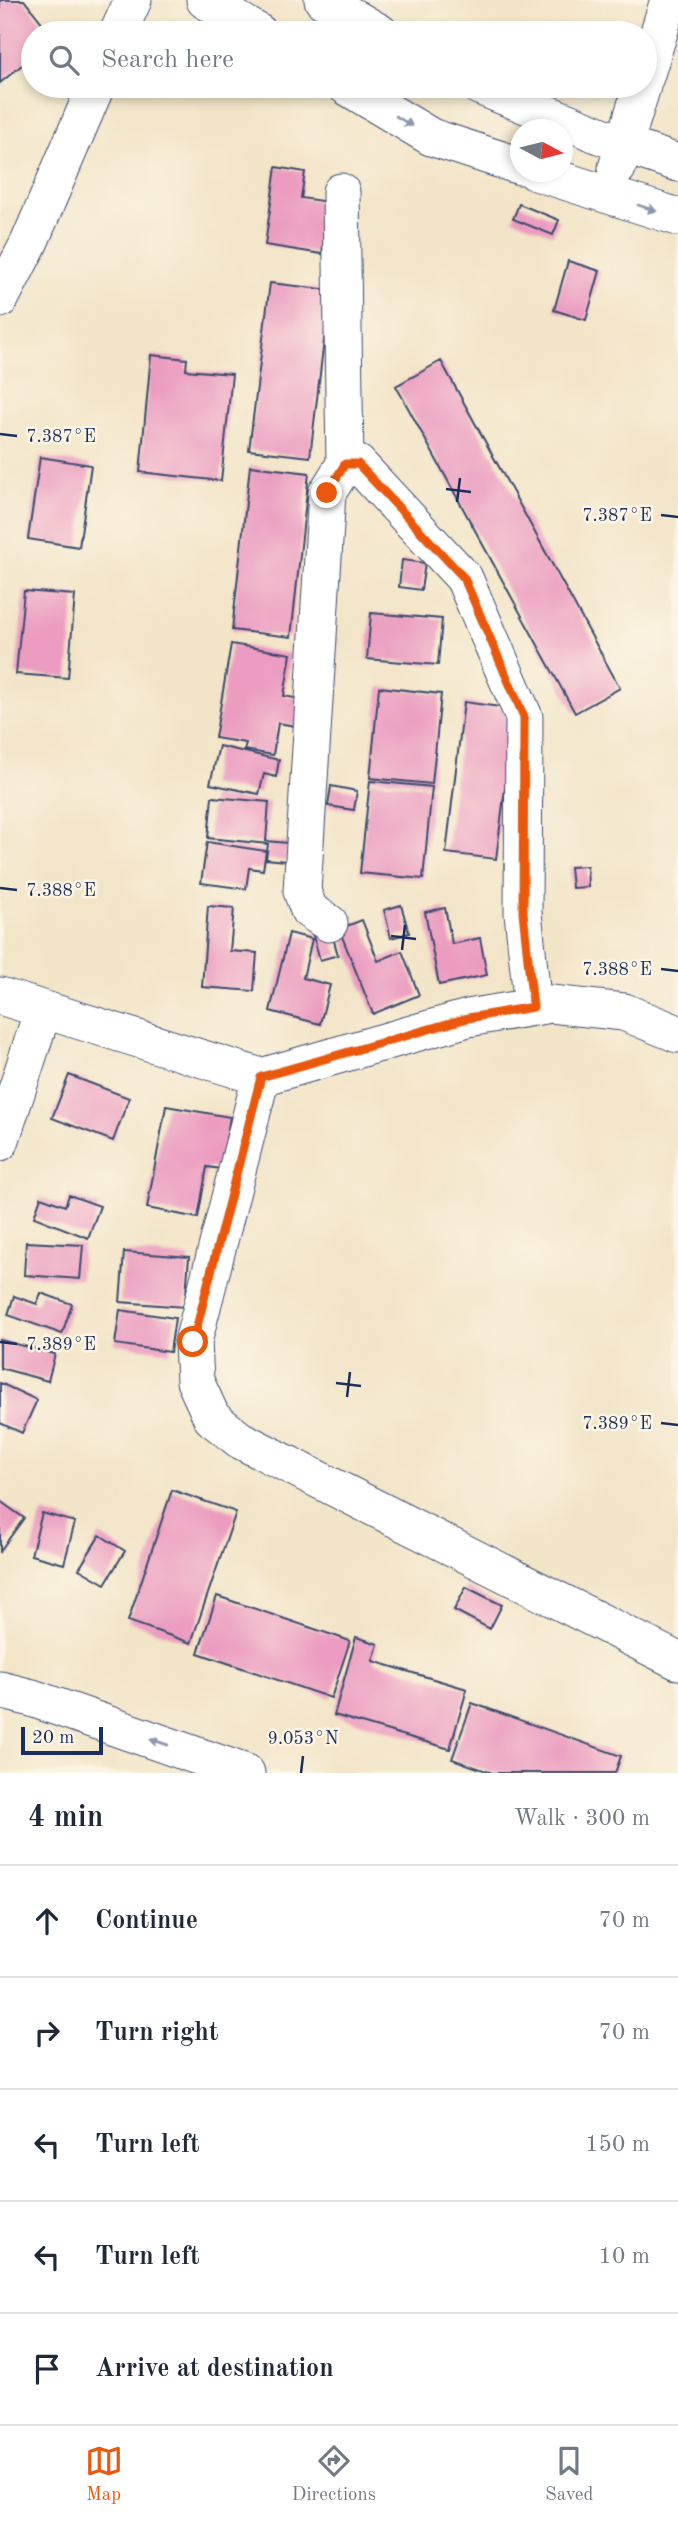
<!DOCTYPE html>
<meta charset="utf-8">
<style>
body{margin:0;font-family:"Old Standard TT",serif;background:#f2f2f3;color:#1f2937}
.compass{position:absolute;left:510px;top:119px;width:63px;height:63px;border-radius:50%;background:#fff;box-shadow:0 4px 10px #0003;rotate:97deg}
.scale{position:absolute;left:21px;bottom:18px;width:82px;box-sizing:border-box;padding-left:7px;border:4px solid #1b2f5e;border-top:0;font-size:19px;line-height:24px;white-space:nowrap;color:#1b2f5e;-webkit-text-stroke:5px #fcf5e5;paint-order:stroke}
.stop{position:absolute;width:21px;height:21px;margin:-16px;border:5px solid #ea580c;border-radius:50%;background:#fff}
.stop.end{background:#ea580c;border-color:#fff;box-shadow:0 2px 7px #0008}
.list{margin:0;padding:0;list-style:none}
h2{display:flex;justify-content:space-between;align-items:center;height:91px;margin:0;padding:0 28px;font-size:30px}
h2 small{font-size:23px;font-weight:400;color:#747a83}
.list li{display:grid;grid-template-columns:46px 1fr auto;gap:21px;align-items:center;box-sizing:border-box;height:112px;padding:0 28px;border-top:2px solid #e0e1e3}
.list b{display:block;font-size:26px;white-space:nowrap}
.list em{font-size:23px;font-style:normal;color:#747a83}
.icon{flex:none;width:38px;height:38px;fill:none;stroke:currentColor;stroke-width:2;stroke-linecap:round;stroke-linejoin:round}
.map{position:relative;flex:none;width:678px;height:1773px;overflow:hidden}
.search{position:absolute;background:#fff;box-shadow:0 4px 10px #0003;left:21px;right:21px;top:21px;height:77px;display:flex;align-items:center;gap:18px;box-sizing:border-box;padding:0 24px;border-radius:38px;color:#747a83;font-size:26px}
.sheet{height:651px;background:#fff}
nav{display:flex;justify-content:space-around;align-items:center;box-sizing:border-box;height:98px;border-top:2px solid #e0e1e3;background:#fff;font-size:19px;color:#747a83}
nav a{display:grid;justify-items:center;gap:4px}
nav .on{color:#ea580c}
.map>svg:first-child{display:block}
</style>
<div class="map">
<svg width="678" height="1773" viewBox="0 0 678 1773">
<rect width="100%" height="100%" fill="#fcf5e5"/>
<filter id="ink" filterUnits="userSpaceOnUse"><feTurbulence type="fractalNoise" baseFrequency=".0143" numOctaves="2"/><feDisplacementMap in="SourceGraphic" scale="14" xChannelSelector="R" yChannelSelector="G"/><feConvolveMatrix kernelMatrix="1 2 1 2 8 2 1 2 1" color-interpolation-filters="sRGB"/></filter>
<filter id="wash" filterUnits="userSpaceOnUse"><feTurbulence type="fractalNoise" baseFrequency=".00686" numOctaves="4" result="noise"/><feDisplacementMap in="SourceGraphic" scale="28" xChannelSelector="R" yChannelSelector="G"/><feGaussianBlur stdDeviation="1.57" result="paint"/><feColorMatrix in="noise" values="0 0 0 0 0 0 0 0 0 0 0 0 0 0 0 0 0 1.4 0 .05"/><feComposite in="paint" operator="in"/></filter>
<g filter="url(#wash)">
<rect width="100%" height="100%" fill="#f2e4c7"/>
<g id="blocks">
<!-- building -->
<path fill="#eb9cc0" d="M0,0H24L50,33H33V56L0,83Z
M276,167L305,172L301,198L329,202L322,254L265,245Z
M519,204L559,220L553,235L513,219Z
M568,261L600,271L586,320L554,310Z
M270,283L330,290L310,457L249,450Z
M151,355L187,359L186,370L232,374L221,481L140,472Z
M441,361L620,688L575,713L396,386Z
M40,457L91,465L79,547L28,539Z
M250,466L309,473L291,637L232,630Z
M402,560L425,563L421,590L399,587Z
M24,591L75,595L68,678L16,674Z
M371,613L442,619L438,665L367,659Z
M231,644L291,654L284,696L305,700L301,727L278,723L273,755L244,750L246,743L215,738Z
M379,687L441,694L432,784L370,778Z
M464,702L515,709L496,859L446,853Z
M219,746L279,760L276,777L264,774L259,794L210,784Z
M370,781L432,787L423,879L360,873Z
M331,786L357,791L354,810L328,806Z
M212,797L269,802L266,841L288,843L286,861L266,859L268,844L208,838Z
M207,842L266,851L263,870L249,868L246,889L201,883Z
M587,866L588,887L572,888L570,867Z
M401,905L409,933L391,938L384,910Z
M208,906L234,908L230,951L257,953L254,991L202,987Z
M445,908L452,944L480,938L487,975L439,985L425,912Z
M362,920L378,961L402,951L419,995L373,1014L339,929Z
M330,927L338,955L320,960L312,932Z
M289,933L312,939L303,978L330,985L320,1024L270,1011Z
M69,1075L129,1098L113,1141L52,1118Z
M166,1106L230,1117L221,1169L207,1167L198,1218L147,1208Z
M69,1195L100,1206L88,1238L34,1217L41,1197L65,1206Z
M26,1242L83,1245L80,1279L24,1275Z
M124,1252L189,1257L185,1307L120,1302Z
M41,1293L72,1304L62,1334L8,1315L14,1296L37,1304Z
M120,1310L175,1318L170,1352L115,1344Z
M0,1340L55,1354L48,1381L0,1368Z
M0,1383L37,1400L22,1433L0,1423Z
M172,1490L236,1512L191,1643L128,1621Z
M0,1501L24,1518L0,1551Z
M42,1513L75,1522L64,1564L31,1555Z
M100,1535L125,1551L105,1584L79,1569Z
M466,1587L502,1605L490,1629L454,1610Z
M217,1596L350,1641L331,1698L198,1653Z
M356,1637L378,1644L373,1661L467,1689L450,1749L334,1715Z
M472,1703L621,1756L615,1773H492L452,1759Z"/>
</g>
</g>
<g filter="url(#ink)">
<use href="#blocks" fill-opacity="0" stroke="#3b4a6e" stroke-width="2"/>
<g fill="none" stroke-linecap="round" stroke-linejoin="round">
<!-- minor casing -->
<g stroke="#3b4a6e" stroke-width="39">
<path id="minor" d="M205,0L259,33
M323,0L380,33
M118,33L133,0
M645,77L669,0
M346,86L431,137L520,166
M479,86L624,145L678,163
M617,168L642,86
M536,172L678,217
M341,192L345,464
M0,299L29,243L96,86
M329,923L309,910L302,891L327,493L345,464H358L464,578L524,717L523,913L533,1007
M0,996L261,1077L468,1018L551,1004L624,1012L678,1034
M261,1077L193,1342L195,1381L212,1418L240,1440L678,1661
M0,1142L43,1010
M0,1690L32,1698L246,1773"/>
</g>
<!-- minor -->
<use href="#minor" stroke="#fff" stroke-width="37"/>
</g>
<!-- one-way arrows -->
<defs><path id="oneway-solid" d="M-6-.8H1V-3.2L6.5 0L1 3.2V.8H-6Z" transform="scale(1.75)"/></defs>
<g fill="#8d97ae">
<use href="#oneway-solid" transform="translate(404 121) rotate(31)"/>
<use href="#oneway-solid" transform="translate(647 208) rotate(18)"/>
<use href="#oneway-solid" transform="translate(159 1742) rotate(-161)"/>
</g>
</g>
<g fill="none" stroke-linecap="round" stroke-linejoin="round" filter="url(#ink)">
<!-- route -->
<path stroke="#ea580c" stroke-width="9" d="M193,1342L261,1077L468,1018L533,1007L523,912L524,717L464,578L358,464H345L327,493"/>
</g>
<!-- ticks -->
<path fill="none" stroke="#1b2f5e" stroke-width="2.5" d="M0,434L17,436M446,489L471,492M457,502L460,478M661,515L678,517M0,888L17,890M391,936L416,939M402,950L405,925M661,969L678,971M0,1342L17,1344M336,1383L361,1386M347,1397L350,1372M661,1423L678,1425M301,1773L303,1756"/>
<g font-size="18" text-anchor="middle" fill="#1b2f5e" stroke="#fcf5e5" stroke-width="5" stroke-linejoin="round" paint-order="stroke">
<text x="61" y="442">7.387°E</text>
<text x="617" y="521">7.387°E</text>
<text x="61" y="896">7.388°E</text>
<text x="617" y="975">7.388°E</text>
<text x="61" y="1350">7.389°E</text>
<text x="617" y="1429">7.389°E</text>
<text x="303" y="1744">9.053°N</text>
</g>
</svg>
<svg class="compass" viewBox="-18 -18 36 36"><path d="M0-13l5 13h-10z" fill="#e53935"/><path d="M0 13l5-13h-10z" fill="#747a83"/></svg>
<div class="scale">20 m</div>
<div class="stop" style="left:193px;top:1342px"></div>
<div class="stop end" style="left:327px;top:493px"></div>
<div class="search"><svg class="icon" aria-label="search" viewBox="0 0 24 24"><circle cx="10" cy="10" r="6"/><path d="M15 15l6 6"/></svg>Search here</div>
</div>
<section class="sheet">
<h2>4 min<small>Walk · 300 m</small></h2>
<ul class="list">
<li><svg class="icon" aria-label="ahead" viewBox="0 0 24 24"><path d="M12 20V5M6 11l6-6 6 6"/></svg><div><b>Continue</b></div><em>70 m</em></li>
<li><svg class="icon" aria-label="right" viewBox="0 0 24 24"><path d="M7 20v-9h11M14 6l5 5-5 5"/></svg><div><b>Turn right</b></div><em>70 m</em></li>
<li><svg class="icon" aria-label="left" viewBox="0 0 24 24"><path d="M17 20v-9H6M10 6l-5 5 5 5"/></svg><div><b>Turn left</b></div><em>150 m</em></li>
<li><svg class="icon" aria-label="left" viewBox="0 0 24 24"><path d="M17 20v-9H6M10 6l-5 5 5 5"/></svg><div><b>Turn left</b></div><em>10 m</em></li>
<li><svg class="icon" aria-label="arrive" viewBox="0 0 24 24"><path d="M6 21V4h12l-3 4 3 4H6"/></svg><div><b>Arrive at destination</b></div></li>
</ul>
</section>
<nav>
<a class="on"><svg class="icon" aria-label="map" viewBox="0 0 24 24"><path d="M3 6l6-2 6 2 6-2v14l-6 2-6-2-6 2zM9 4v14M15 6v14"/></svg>Map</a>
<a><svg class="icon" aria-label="directions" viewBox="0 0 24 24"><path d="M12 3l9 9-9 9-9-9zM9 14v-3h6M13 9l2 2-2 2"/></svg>Directions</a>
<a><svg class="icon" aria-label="saved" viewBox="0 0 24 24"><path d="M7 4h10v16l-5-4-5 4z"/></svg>Saved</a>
</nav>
